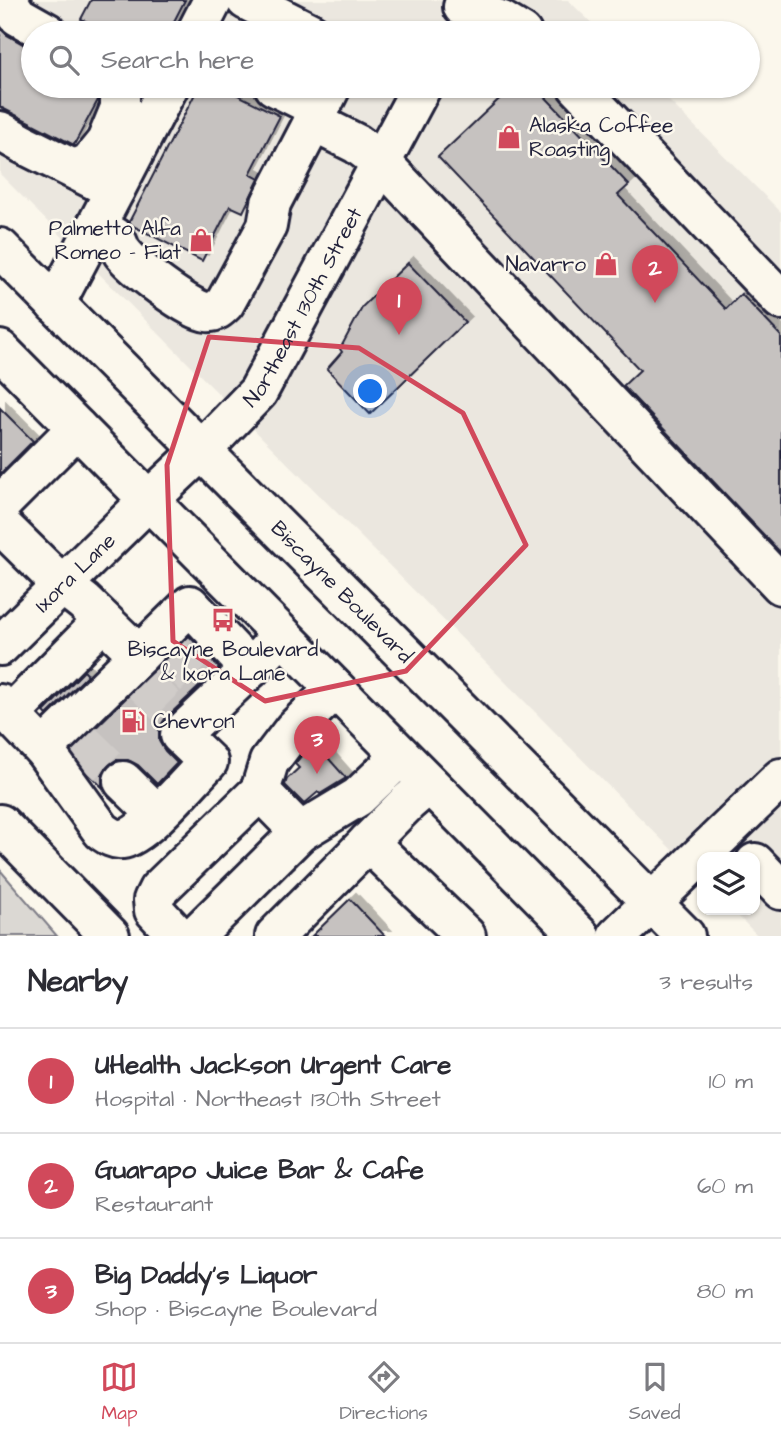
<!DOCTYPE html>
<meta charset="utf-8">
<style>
body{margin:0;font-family:"Architects Daughter",sans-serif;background:#f7f7f7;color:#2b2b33}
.controls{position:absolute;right:21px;bottom:21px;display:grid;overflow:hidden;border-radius:14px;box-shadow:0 2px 5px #0004}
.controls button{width:63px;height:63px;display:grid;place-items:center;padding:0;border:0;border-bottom:2px solid #e1e1e2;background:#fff;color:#2b2b33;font:35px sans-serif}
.you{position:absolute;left:371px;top:392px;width:24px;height:24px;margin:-18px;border:5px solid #fff;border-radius:50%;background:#1a73e8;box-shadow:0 0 0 10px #1a73e833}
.badge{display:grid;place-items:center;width:46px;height:46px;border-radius:50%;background:#d1495b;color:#fff;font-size:23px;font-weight:700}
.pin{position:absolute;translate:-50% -58px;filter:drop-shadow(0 2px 4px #0008)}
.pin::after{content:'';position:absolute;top:37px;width:24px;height:21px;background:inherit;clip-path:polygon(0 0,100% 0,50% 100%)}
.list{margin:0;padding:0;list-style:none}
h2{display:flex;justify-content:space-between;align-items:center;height:91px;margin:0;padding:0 28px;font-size:30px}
h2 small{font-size:23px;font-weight:400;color:#7c7c81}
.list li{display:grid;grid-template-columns:46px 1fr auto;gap:21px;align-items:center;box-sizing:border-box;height:105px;padding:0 28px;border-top:2px solid #e1e1e2}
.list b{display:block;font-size:26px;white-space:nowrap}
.list p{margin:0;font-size:23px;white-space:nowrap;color:#7c7c81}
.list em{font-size:23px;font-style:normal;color:#7c7c81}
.icon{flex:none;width:38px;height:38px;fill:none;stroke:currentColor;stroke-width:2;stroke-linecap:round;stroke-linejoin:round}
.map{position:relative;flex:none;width:781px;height:936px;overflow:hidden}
.search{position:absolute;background:#fff;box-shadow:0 2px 5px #0004;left:21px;right:21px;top:21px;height:77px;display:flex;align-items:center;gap:18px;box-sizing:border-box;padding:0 24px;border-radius:38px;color:#7c7c81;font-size:26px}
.sheet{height:406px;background:#fff}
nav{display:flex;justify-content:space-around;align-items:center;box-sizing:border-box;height:98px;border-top:2px solid #e1e1e2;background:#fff;font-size:19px;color:#7c7c81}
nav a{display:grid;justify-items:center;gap:4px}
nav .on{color:#d1495b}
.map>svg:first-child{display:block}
</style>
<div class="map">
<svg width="781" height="936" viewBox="0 0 781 936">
<defs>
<filter id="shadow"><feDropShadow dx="6" dy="-6" stdDeviation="0" flood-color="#0004"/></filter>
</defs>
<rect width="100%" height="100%" fill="#fbf7ec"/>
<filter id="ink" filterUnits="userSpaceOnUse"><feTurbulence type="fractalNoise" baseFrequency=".0143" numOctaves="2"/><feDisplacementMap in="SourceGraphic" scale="14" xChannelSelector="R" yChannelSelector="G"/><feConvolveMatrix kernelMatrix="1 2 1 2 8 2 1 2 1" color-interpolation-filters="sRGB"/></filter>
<g filter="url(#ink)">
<!-- built -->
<path fill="#ebe7df" d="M0,0H568L602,33H33V86H654L781,212V936H758L732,910H755V857H702V880L0,174Z"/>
<!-- green -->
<path fill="#dbd8d3" stroke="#7e7d87" stroke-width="2" d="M0,870L57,936H0Z"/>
<!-- building -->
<path fill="#c6c2c0" stroke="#22223b" stroke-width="2" filter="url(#shadow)" d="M91,0H185L168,33H109L81,19Z
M0,28L7,35L33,50V86H98V100L74,145L0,107Z
M199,86H220L280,116L250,174L259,179L243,212L230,206L202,261L133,226L129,222Z
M513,86H535L629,185L618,195L726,309L741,294L781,336V553L623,386L640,370L438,157Z
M408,263L465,322L370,414L327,369L342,352L340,349L363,306Z
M0,408L33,441L0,474Z
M189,636L219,668L165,719L159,728V741L165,751L177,763L157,784L138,765L128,760H116L107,766L102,775V787L85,770L72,751Z
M84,671L88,675L47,715L44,712Z
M313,741L346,778L320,794L318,792L304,804L285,785L287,779L299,768L295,764Z
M350,899L385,936H312Z"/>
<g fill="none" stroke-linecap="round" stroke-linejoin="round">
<!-- minor-tunnel -->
<path stroke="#d0ccc9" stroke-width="38" stroke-dasharray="38 19" stroke-linecap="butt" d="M167,651L203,686
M139,679L174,714
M80,739L123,781"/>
<!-- minor casing -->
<g stroke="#22223b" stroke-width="44">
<g id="minor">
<path d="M7,0L18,16L48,33"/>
<path d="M246,0L311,33"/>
<path d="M463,7L502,21L522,33"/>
<path d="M196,33L213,0"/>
<path d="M274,86L320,109L331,87"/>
<path d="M577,86L781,300"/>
<path d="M313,122L357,144L382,163L781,585"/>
<path d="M0,131L23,144L115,190L55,304"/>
<path d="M75,169L89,163L106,142L120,108V86"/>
<path d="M115,190L169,86"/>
<path d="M95,228C101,231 110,234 115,238C118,241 119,248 122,252C133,267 189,310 207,312C215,313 220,308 225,303L267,226L271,203L320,109"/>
<path d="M0,505L77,428"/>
<path d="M0,524L62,585L84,602L139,655L43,749L0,704"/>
<path id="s1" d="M0,646L149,500L201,451L258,392L422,86"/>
<path d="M139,655L190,605L250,669"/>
<path d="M335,689L294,729L269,762L260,791L300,832L358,797L401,756"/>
<path d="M10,715L103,621"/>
<path d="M43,749L102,831C108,835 114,840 122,839C143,837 191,779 208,762L180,735L250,669L282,635"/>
<path d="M123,781L157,814"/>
<path d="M0,824L110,936"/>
<path d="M368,842L466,936"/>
<path d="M755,863L781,890"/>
<path d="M178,936L154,910L153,900L158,890L260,791"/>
<path d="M193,936L197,934L300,832"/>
<path d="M275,936L408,802L429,784"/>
<path d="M617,936L781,778"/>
</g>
</g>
<!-- major casing -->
<g stroke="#22223b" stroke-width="44">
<g id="major">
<path id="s2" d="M0,248L685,936"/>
<path d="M0,350L580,936"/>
</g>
</g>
<!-- minor -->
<use href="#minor" stroke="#fbf7ec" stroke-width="38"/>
<!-- major -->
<use href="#major" stroke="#fbf7ec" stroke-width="38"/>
</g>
</g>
<!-- marked area -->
<path fill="none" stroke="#d1495b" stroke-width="5" stroke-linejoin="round" d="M209,337L359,348L463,413L526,545L406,671L265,701L173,641L167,465Z"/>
<!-- icons -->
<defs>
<g id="shop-bare" transform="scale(1.89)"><path d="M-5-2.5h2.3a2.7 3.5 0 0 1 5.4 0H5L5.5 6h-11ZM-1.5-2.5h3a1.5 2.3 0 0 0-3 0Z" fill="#d1495b" stroke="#fbf7ec" stroke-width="2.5" paint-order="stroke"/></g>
<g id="bus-bare" transform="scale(1.89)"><path d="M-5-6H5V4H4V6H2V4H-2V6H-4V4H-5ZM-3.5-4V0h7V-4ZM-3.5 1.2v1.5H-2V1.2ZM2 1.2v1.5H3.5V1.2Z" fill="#d1495b" stroke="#fbf7ec" stroke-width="2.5" paint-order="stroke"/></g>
<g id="fuel-bare" transform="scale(1.89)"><path d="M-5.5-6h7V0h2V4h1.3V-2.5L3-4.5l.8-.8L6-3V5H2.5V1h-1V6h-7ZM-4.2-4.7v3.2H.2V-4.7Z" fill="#d1495b" stroke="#fbf7ec" stroke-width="2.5" paint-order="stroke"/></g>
</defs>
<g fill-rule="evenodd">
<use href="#shop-bare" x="509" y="137"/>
<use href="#shop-bare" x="201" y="240"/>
<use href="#shop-bare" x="606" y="264"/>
<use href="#bus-bare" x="223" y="620"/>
<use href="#fuel-bare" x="133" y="721"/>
</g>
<g text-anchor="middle" stroke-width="5" stroke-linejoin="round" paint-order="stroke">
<!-- poi labels -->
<g font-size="21" fill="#22223b" stroke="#fbf7ec" text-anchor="start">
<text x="529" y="132">Alaska Coffee<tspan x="529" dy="24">Roasting</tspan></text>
<text x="181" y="235" text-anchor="end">Palmetto Alfa<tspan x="181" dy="24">Romeo - Fiat</tspan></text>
<text x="586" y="271" text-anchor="end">Navarro</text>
<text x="223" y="656" text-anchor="middle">Biscayne Boulevard<tspan x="223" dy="24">&amp; Ixora Lane</tspan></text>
<text x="153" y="728">Chevron</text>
</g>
<!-- street labels -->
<g font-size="21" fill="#22223b" stroke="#fbf7ec">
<text dy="7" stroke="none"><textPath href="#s1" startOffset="458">Northeast 130th Street</textPath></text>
<text dy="7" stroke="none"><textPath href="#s1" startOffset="105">Ixora Lane</textPath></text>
<text dy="7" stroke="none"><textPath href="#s2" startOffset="485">Biscayne Boulevard</textPath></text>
</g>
</g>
</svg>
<div class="controls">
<button><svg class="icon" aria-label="layers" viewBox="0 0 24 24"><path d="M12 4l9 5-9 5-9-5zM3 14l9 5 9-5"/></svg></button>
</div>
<div class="you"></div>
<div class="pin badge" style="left:399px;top:335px">1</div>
<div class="pin badge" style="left:655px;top:303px">2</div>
<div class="pin badge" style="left:317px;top:774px">3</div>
<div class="search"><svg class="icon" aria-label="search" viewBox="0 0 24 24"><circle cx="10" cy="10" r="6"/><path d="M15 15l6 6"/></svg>Search here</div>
</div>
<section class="sheet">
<h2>Nearby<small>3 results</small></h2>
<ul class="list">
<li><span class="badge">1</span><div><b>UHealth Jackson Urgent Care</b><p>Hospital · Northeast 130th Street</p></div><em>10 m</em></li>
<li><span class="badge">2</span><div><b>Guarapo Juice Bar &amp; Cafe</b><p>Restaurant</p></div><em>60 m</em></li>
<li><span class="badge">3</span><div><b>Big Daddy's Liquor</b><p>Shop · Biscayne Boulevard</p></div><em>80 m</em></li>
</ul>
</section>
<nav>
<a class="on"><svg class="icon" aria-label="map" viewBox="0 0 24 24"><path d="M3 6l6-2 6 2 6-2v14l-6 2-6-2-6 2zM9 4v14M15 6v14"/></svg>Map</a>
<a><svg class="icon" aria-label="directions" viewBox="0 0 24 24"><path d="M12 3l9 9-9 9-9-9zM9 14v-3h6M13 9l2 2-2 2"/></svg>Directions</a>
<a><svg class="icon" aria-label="saved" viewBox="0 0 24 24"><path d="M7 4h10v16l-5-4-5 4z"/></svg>Saved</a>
</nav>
